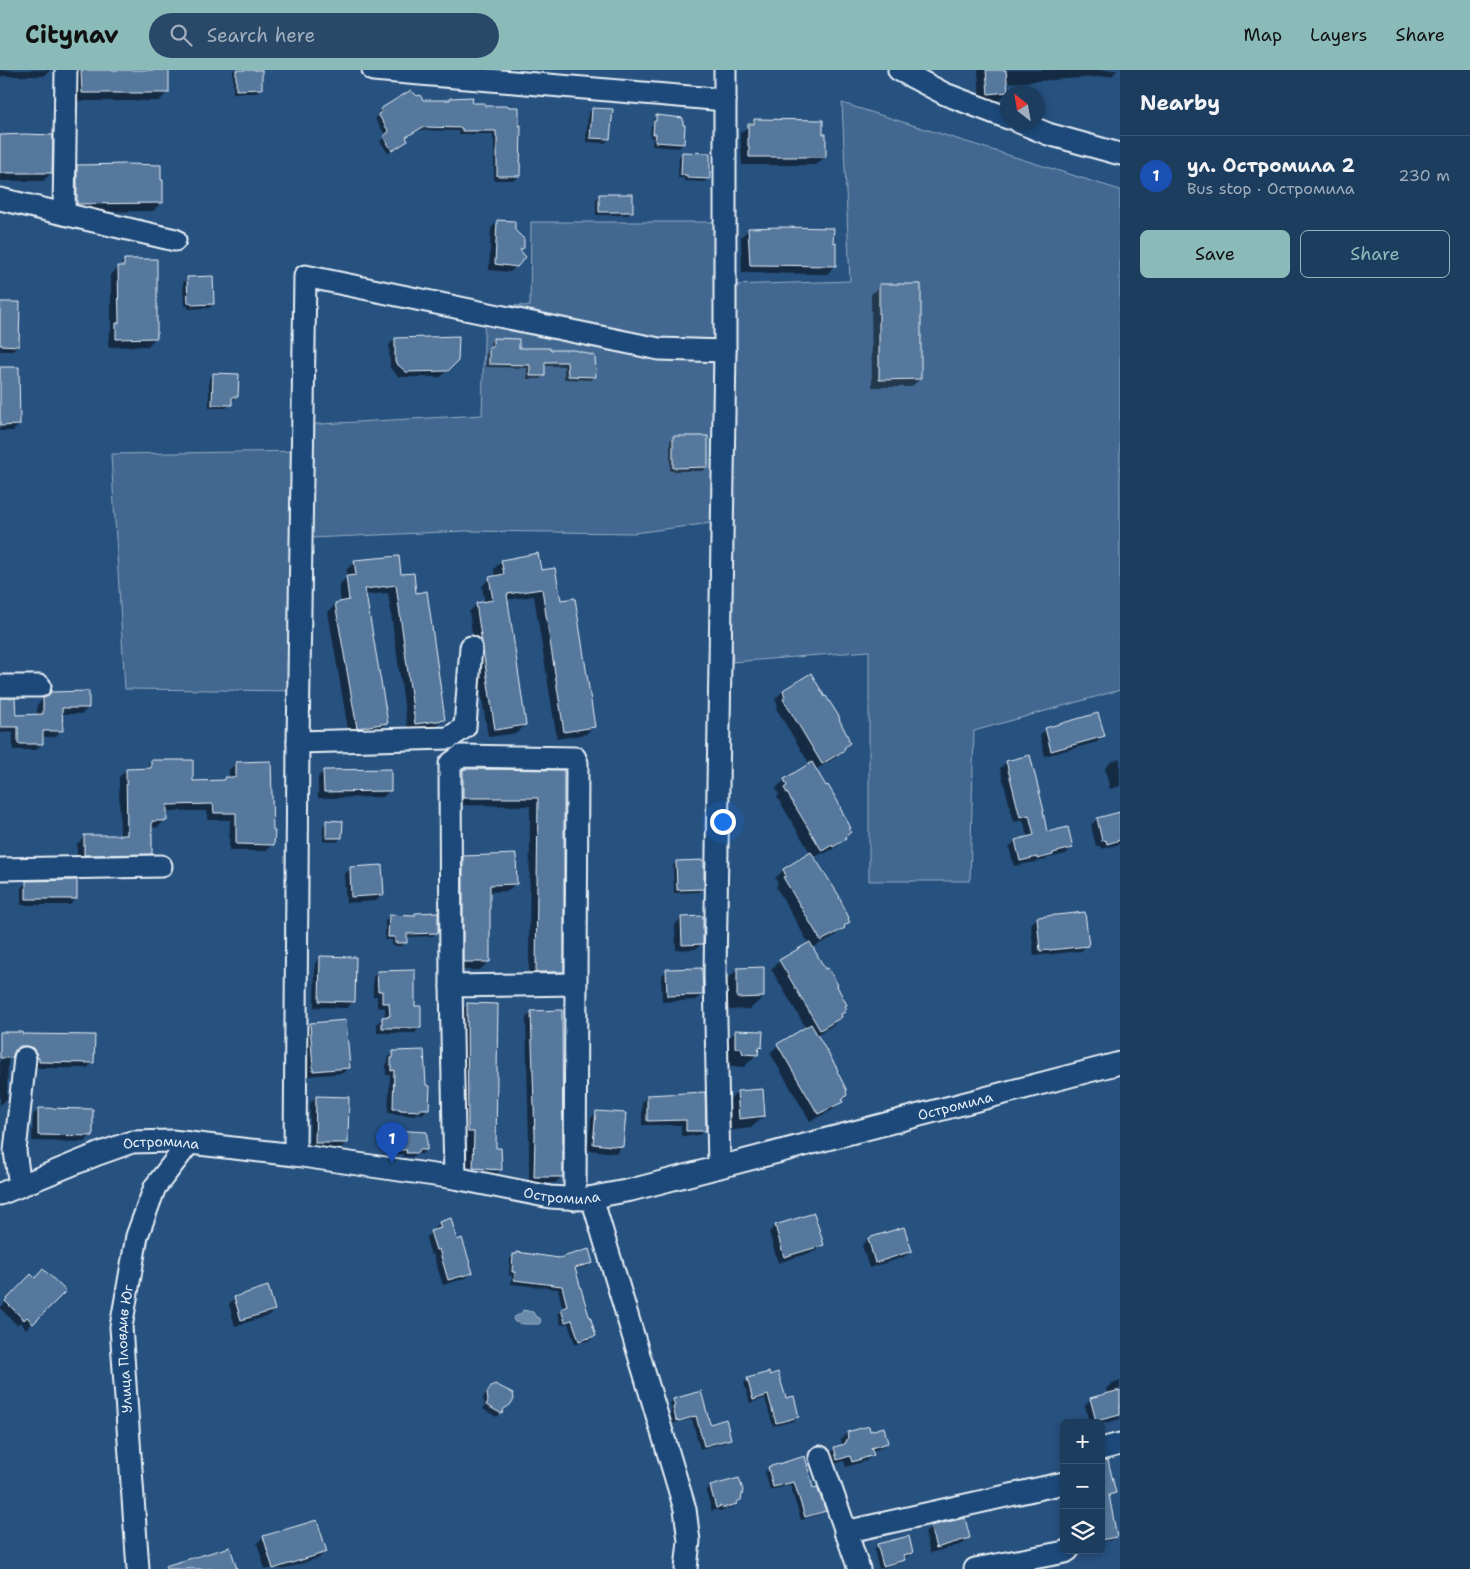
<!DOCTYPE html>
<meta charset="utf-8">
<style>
body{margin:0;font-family:"Shantell Sans",sans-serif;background:#2a4868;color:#f1f3f6}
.controls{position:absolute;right:15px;bottom:15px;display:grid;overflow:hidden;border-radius:8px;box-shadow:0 2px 8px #0003}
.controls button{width:45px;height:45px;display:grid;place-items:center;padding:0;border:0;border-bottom:1px solid #3b5674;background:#1d3d5f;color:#f1f3f6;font:25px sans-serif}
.compass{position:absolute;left:1000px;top:15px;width:45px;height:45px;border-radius:50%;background:#1d3d5f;box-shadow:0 2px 8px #0003;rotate:329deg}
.you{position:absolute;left:722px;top:751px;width:18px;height:18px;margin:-12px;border:4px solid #fff;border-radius:50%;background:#1a73e8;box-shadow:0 0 0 8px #1a73e833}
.badge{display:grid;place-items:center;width:32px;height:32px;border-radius:50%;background:#8bbbb9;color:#fff;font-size:16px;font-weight:700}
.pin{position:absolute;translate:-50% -41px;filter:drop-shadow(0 1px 2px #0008)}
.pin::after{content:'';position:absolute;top:26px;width:18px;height:15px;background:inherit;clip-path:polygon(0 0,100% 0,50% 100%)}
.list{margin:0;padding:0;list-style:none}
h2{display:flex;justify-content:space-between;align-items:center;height:65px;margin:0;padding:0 20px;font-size:21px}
h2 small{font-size:16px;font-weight:400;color:#a0aebd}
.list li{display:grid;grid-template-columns:32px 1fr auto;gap:15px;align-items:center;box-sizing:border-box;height:80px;padding:0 20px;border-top:1px solid #3b5674}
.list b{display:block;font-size:19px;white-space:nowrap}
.list p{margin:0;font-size:16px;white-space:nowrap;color:#a0aebd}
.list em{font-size:16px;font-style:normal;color:#a0aebd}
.actions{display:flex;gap:10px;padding:15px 20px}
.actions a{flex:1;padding:11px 0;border:1px solid #8bbbb9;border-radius:8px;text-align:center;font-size:18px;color:#8bbbb9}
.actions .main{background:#8bbbb9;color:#111}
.icon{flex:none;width:28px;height:28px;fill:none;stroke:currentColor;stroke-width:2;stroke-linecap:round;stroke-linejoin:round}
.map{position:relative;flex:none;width:1120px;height:1499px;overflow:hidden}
header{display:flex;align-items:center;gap:30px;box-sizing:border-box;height:70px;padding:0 25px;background:#8bbbb9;color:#111}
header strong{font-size:24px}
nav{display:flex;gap:28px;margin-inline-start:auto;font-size:18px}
.search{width:350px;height:45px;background:#2a4868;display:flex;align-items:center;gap:12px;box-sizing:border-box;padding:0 18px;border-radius:28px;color:#a0aebd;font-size:19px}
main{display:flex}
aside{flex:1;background:#1d3d5f}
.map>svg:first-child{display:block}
</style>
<header>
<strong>Citynav</strong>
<div class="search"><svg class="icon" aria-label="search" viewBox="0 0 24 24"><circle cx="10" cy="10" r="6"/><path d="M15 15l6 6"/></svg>Search here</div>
<nav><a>Map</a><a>Layers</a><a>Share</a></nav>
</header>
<main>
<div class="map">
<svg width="1120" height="1499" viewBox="0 0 1120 1499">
<rect width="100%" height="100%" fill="#27517f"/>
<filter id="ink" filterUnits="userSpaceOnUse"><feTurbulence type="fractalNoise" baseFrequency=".02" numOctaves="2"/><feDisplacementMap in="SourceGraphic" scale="10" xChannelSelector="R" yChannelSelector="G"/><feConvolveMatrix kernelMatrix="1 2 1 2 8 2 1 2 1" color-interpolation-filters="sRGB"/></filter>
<g filter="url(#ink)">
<!-- green -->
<path fill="#436891" stroke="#96acc4" d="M842,33L1120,120V620L974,661L970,811H869V581L733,592L727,451L634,463L465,461L311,468L301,621L125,619L111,384L302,381V355L482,345L485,235L530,236L531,152H715L732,215L850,211Z"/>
<!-- water -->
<path fill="#6b8aaa" stroke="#9db3c9" d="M523,1240L533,1242L536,1247L540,1248L541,1252L539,1254H524L515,1252L513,1249L514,1247L521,1244Z"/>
<!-- shadow -->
<path fill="#0007" d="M0,0H50L44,6H0Z
M67,0H166L168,22L159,31H74Z
M233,0H260V19L257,23H233Z
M978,0H1117L1112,6L1006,13L1007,22L999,31L980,32Z
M451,29L484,37H508L519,106L515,110H494V70H493V64H459V61L418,60L405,68L406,71L403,75L388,83L380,71L386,66L375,49L378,46L377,44L381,40L422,31L448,32Z
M592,39L609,69L605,73L586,72L588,43Z
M657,46L684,56L683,74L679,78L652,76L653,68L650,67L651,56L653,54V50Z
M755,50L822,65L825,87L816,95H742L740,63Z
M0,66L51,103L43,111H0Z
M683,83L708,108L705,112L684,111V108H678L679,87Z
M78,96L162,132L153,141L69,142V105Z
M600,125L632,141L628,145H596V129Z
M497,152L513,161L523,177L519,181L516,196L510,202L489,200L491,158Z
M749,159L835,195L827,204L742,203L741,167Z
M125,190L156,267L148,276L108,277L109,263L111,261V205Z
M187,209L213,234L209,238L188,239V236H184L183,213Z
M880,216L920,309L911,317H872L871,224Z
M0,233L18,275L12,281H0Z
M395,269L457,291L441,307H399L390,298L389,275Z
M493,269L518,279L548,281L594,306L591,310L564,309V296H544V305L540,309H527V298L486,297V282L490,278V273Z
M0,299L19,355L13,361H0Z
M213,305L237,327L233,330H230V335L226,338H209V308Z
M673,367L707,397L703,401H670V371Z
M502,491L540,501L560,532L594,656L586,664L557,669L534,526L506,530L525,655L517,663L488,667L469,542L477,534L485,533L482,516L490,508L495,507L494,499Z
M355,492L400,505L415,524L443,650L435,658L408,662L388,523L365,525L387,652L379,660L349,665L328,542L336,534L341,533L339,515L347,507V499Z
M783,621L843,680L835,688L815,700L845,769L836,777L824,784L823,783L813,788L843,858L835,866L812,878L844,942L833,955L816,965L841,1031L833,1040L810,1051L770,983L778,975L806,958L771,899L780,891L809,874L776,817L778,814L775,808L784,800L811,784L777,727L779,725L776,718L785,710L810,695L776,638L778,636L775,629Z
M43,629L88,638L82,644H61V661L55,667H42V674L36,680H13V662L0,663V630L15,646H37V635Z
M1046,659L1103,666L1097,672L1045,686L1040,665Z
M1120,689V716L1110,719L1105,698L1111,692Z
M152,692L192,712H222L225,709H229V700L236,693L273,774L266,781H229L230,750H207V741H166V750L158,757L151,758V783L144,790L77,792V774L84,767L120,766L119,707L126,700L145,699Z
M1007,692L1046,763L1072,778L1066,784L1048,788L1046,790L1014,796L1009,777L1015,771L1028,768L1023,750L1014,752L1000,698Z
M324,701L389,721L383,727L318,728V707Z
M463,701L563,702L562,901L554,909L529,910L530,736L455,735V710Z
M1120,743V774L1101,779L1100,776H1096L1091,755L1097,749Z
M327,752L341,768L337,772L323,771V756Z
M463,787L516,813L508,821L489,822L488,892L480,900H456L455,796Z
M677,792L703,819L699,822L674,823L673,796Z
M350,799L382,825L376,831L346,833L344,805Z
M27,812L76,828L70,835H21V818Z
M416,844L437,862L433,866L406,867V872L402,876H392V870H385V850L389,847H413Z
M681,848L702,873L696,879L676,880L675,855Z
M1037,848L1087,875L1081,881L1034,886L1031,854Z
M321,887L353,932L347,938L314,937L315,893Z
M738,899L763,927L750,939L725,940V911Z
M667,900L702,924L696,930L662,932L661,906Z
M378,902L414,937L420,957L415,963H377V953L383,948H385V938L377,937V926H373V907Z
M468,934L495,1079L501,1099L495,1105L467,1104V1099L496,1101V1098L467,1097L468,1068H463L462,940Z
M532,942L561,1107L555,1113H529V1073L526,948Z
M310,954L349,997L343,1003L308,1006L304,960Z
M736,961L761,977L757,981V984L744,997L730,996L729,991L723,990V974Z
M0,963L21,966L93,992L87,998H34L20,981L13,982L11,987L8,991L7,1029L0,1035Z
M393,983L428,1038L423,1044L416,1043L414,1046L388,1043L390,1005H386V995L388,992V988Z
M737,1022L764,1046L751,1058L727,1061L725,1035Z
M316,1027L346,1073L340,1079L309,1078L310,1033Z
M647,1027L704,1060L699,1065L681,1066V1055H642V1032Z
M39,1039L91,1065L85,1072L32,1071L33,1045Z
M597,1042L622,1076L616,1083L588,1080L591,1048Z
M388,1063L425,1080L422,1084H416L413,1087H403V1084H387V1077L384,1078V1067Z
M813,1145L822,1175L816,1181L778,1193L769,1162L775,1156Z
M440,1153L456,1171L471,1203L466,1208L443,1215L433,1184L431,1185L426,1168L431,1162L435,1161L434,1158Z
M903,1158L910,1181L904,1187L869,1198L862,1175L868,1169Z
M514,1185L592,1192L588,1196L574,1200L595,1266L591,1270L575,1274L568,1253L561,1255L558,1243L563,1239L558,1219L511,1214L512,1206L509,1205L510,1189Z
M31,1206L34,1210L64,1221L26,1259L20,1252L17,1255L0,1238Z
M235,1228L274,1240L268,1246L235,1256L229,1234Z
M748,1309L785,1330L798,1347L794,1351L773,1356L765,1328L750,1333L744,1313Z
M1120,1311V1349L1101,1354L1089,1353L1085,1335L1091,1329L1108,1325L1106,1319L1112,1313Z
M491,1317L509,1335L497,1347L483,1339L485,1336L483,1328Z
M700,1323L709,1355L729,1368L726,1372L700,1379L692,1349L673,1353L670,1342L672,1340L670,1334L673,1330Z
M868,1357L869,1363L887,1372L881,1378L871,1381L872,1385L866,1391L846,1397L844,1391L831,1395L829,1384L835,1378L841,1376L842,1374L841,1369L847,1363Z
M769,1398L813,1419L824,1441L820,1444L801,1450L790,1415L770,1420L765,1402Z
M1101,1400L1114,1423L1108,1427L1116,1466L1112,1470L1101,1472Z
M738,1409L740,1430L732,1438L719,1441L717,1439L712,1441L706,1421L710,1417Z
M316,1451L325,1482L319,1488L283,1499H265L257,1473L263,1467Z
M931,1457L969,1467L963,1474L930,1483L925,1463Z
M878,1475L912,1483L908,1486L903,1488V1490L899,1493L879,1499L874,1479Z"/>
<!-- building -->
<path fill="#57789d" stroke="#e8f1f8" d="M81,0H169V23H82Z
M236,0H262V19L236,20Z
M986,0H1006L1008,22L988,24Z
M411,20L417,26L420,25L423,30H450V28L473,27L472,33H485V36H509V37H519V56L521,55L520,106H497V67H496V61H462V58L423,57L406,67L408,71L392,81L383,66L389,62L378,44L382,42L380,39Z
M592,38L613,39L610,69L590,68Z
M656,45L683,48V55H685L684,74L655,72L656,64H653L654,51H656Z
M754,49L823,50V64H826V87H749V76H748V54H754Z
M24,64L53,65L52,103H0V65Z
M682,82L710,83V109L687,108V105H681Z
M127,94L161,95V110H163V133L77,134V95Z
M599,124H633V142H599Z
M497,150L515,151V160L524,169V178L520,180L526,187L517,197L495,194Z
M782,157L834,158L833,172L836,173V196L750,195L748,158Z
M124,189H157V268L116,269V253H119L118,196H124Z
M213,206L214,234L192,235V233H188L187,207Z
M879,214H921V309L879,310Z
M0,232H20L19,276L0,275Z
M459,266L458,291L448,301L406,302L395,292V268Z
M493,268L519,269V278H550V280H575L595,286L596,307L568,306L567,292H545V306H530V295L489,294V277H493Z
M0,297H19L20,355L0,356Z
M213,303L239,304L238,327H232V335H212Z
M673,366H708V397L673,398Z
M538,483L541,500L555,498L561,530L575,528L595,657L564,662L542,519L507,524L526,655L495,660L476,533L493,530L489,507L504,504L501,490Z
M399,486L401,504L414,503L416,523L427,521L445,650L415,654L396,515L365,519L388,653L357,658L335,533L349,530L346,506L356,505L354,490Z
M811,603L825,627L826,626L840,648L839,649L849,669L848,670L850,673L844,678L845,680L822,694L783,629L785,627L783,620Z
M89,621V638H62L63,661H43V674H18V657H0V628H15L16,645L43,644V628L47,627L51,622Z
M1098,643L1105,666L1051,681L1045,658Z
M1030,685L1044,741H1043L1047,762L1068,757L1073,778L1053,783V785L1037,789V787L1020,791L1015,770L1034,765L1029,745L1020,747L1006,691Z
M151,690H193V711L225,710V707H236V692L271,691L273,761H275L274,775L236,774V743H214L213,734L167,735V751H152V784L84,785V765H127L126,699L151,698Z
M812,692L826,716L828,715L841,737L840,738L851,758L849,759L851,762L845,767L846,769L833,777L832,775L822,781L784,718L787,716L784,709Z
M391,699V721L324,722L323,700Z
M465,699L564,700V902H536L538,728H463V700Z
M1120,742V770L1107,774L1106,770L1102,771L1097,748Z
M326,750L343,751L342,768H326Z
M811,782L840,827H839L849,848L848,849L850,852L844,856L845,858L821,871L783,807L786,806L783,799Z
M516,784L517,814L490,815V892H463V786Z
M704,790V819L677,820L676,791Z
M382,795L384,825L351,827L350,797Z
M77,810V829H26V811Z
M438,842V863L407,864V873H395V867H388L389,845L415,846V843Z
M1085,842L1089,876L1040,881L1037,847Z
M703,846V874L682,875L681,847Z
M810,872L825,899L828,898L838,915L837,916L847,935L845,936L847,939L844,940L845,942L841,944L842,947L820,960L779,890Z
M320,886L356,887L355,932L319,931Z
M764,897V927L737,928V898Z
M702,898L703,925L667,926L666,899Z
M415,900V936H421V958H382V947L390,946L389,933H382V921H378L377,901Z
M467,933L498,934L496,1078H501L502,1100L473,1098L474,1062H468Z
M562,940L563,1107H534L535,1066L531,941Z
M346,950L350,998L313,1001L310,953Z
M811,954L838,1000L837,1001L847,1021L846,1022L847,1025L842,1030L843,1032L818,1044L777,974Z
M735,960L763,961L762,978L759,977L758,985L743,984L741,978H735Z
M0,962H22V964L95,965L94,993L39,992V988H37L36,983L33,978L26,976H20L15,980L12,988H0Z
M424,980L426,1015L430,1016L429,1039H420V1041L400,1040V1039H393L394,1000L391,1001V988H393V981Z
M763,1019L765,1046L739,1049L737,1021Z
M705,1022L706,1061H686V1050L647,1051V1025Z
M316,1026L349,1027L348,1073H315Z
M38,1038L93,1039V1066L38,1065Z
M596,1041L626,1043L623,1077L593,1074Z
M392,1060L427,1062V1080H418V1083H406L407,1080H390V1074H387V1062H392Z
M814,1143L824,1175L784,1187L775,1155Z
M451,1148L457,1170L462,1168L473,1203L448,1210L439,1179L436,1180L430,1161L441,1158L439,1152Z
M904,1157L912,1181L875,1193L868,1168Z
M589,1179L593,1193L575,1198L589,1246H590L596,1266L579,1271L572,1250L565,1252L561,1239L567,1236L562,1216L514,1210L515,1202H512L513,1184H517V1182L559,1188Z
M43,1199L66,1221L33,1254L27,1247L24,1250L5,1231L31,1204L35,1208Z
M268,1216L275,1240L241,1250L234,1227Z
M769,1302L770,1305L778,1302L786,1328L794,1326L799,1347L776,1353L768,1325L753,1330L747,1308Z
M495,1314L513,1323L514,1329L510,1335L504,1339L502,1344L486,1335L488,1331L487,1323L491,1316Z
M1120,1320V1345L1096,1351L1090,1328Z
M701,1321L710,1354L726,1349L731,1369L704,1376L696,1346L679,1351L676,1350L673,1337H675L673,1329Z
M869,1356L870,1361L884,1357L888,1373L871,1378L874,1385L852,1392L850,1386L837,1390L834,1377L845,1374L848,1367L847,1362Z
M805,1386L813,1418L817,1417L826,1441L805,1447L794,1412L773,1417L768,1397Z
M1108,1390L1116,1423L1109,1425L1117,1467L1101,1470V1391Z
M739,1408L743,1420L741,1430L736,1432L737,1434L723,1438L721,1436L716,1438L710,1416Z
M965,1448L970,1468L936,1478L930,1456Z
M317,1450L327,1482L273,1499L263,1466Z
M909,1466L913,1483L903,1485L905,1490L883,1496L877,1474Z
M230,1477L237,1499H166L165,1496Z"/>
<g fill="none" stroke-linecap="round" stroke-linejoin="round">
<!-- minor casing -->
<g stroke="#e8f1f8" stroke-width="25">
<g id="minor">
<path d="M373,0L725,30"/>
<path d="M899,0L945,24L1008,48"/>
<path d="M1019,52L1048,64L1120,84"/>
<path d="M0,129L175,170"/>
<path d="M64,144L66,0"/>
<path d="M0,616H40"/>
<path d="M298,672L449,668L465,657L471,577"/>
<path d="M0,799L161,796"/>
<path d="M451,916L575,914"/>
<path d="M295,1085L298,672L305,206L659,279L725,281"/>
<path d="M719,1097L715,904L725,281V0"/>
<path d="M455,1108L451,916L450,694L461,686L575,688L577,693L575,1129"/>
<path d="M20,1116L15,1081L25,988"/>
<path id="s1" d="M0,1124L98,1084L132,1072L172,1071L295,1085L455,1108L550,1127L583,1129L631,1120L1120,993"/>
<path d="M592,1128L685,1439L689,1471L686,1499"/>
<path d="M1101,1379L1120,1374"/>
<path d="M820,1387L859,1499"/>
<path d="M845,1462L1064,1413"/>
<path id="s2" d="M138,1499L121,1257L137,1166L155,1117L189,1073"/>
<path d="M975,1499L1065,1482L1068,1480"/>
</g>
</g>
<!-- minor -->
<use href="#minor" stroke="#1f4a7a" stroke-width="21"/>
</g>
</g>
<g text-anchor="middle" stroke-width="4" stroke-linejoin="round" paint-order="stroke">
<!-- street labels -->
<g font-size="14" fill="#e8f1f8" stroke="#1f4a7a">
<text dy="5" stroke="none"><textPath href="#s1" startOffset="981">Остромила</textPath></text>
<text dy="5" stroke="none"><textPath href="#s1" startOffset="171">Остромила</textPath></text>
<text dy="5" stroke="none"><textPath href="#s1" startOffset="576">Остромила</textPath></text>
<text dy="5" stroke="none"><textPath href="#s2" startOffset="221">Улица Пловдив Юг</textPath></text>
</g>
</g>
</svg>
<div class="controls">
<button>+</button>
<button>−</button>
<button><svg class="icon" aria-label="layers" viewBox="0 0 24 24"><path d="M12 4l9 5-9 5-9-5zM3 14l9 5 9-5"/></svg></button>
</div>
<svg class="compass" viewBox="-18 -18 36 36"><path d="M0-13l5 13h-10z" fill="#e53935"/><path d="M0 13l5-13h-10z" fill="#a0aebd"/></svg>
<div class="you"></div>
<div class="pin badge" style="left:392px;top:1093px;background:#1a4fb4">1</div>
</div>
<aside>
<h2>Nearby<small></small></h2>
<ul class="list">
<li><span class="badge" style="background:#1a4fb4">1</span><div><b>ул. Остромила 2</b><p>Bus stop · Остромила</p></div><em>230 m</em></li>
</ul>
<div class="actions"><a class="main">Save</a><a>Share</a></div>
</aside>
</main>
